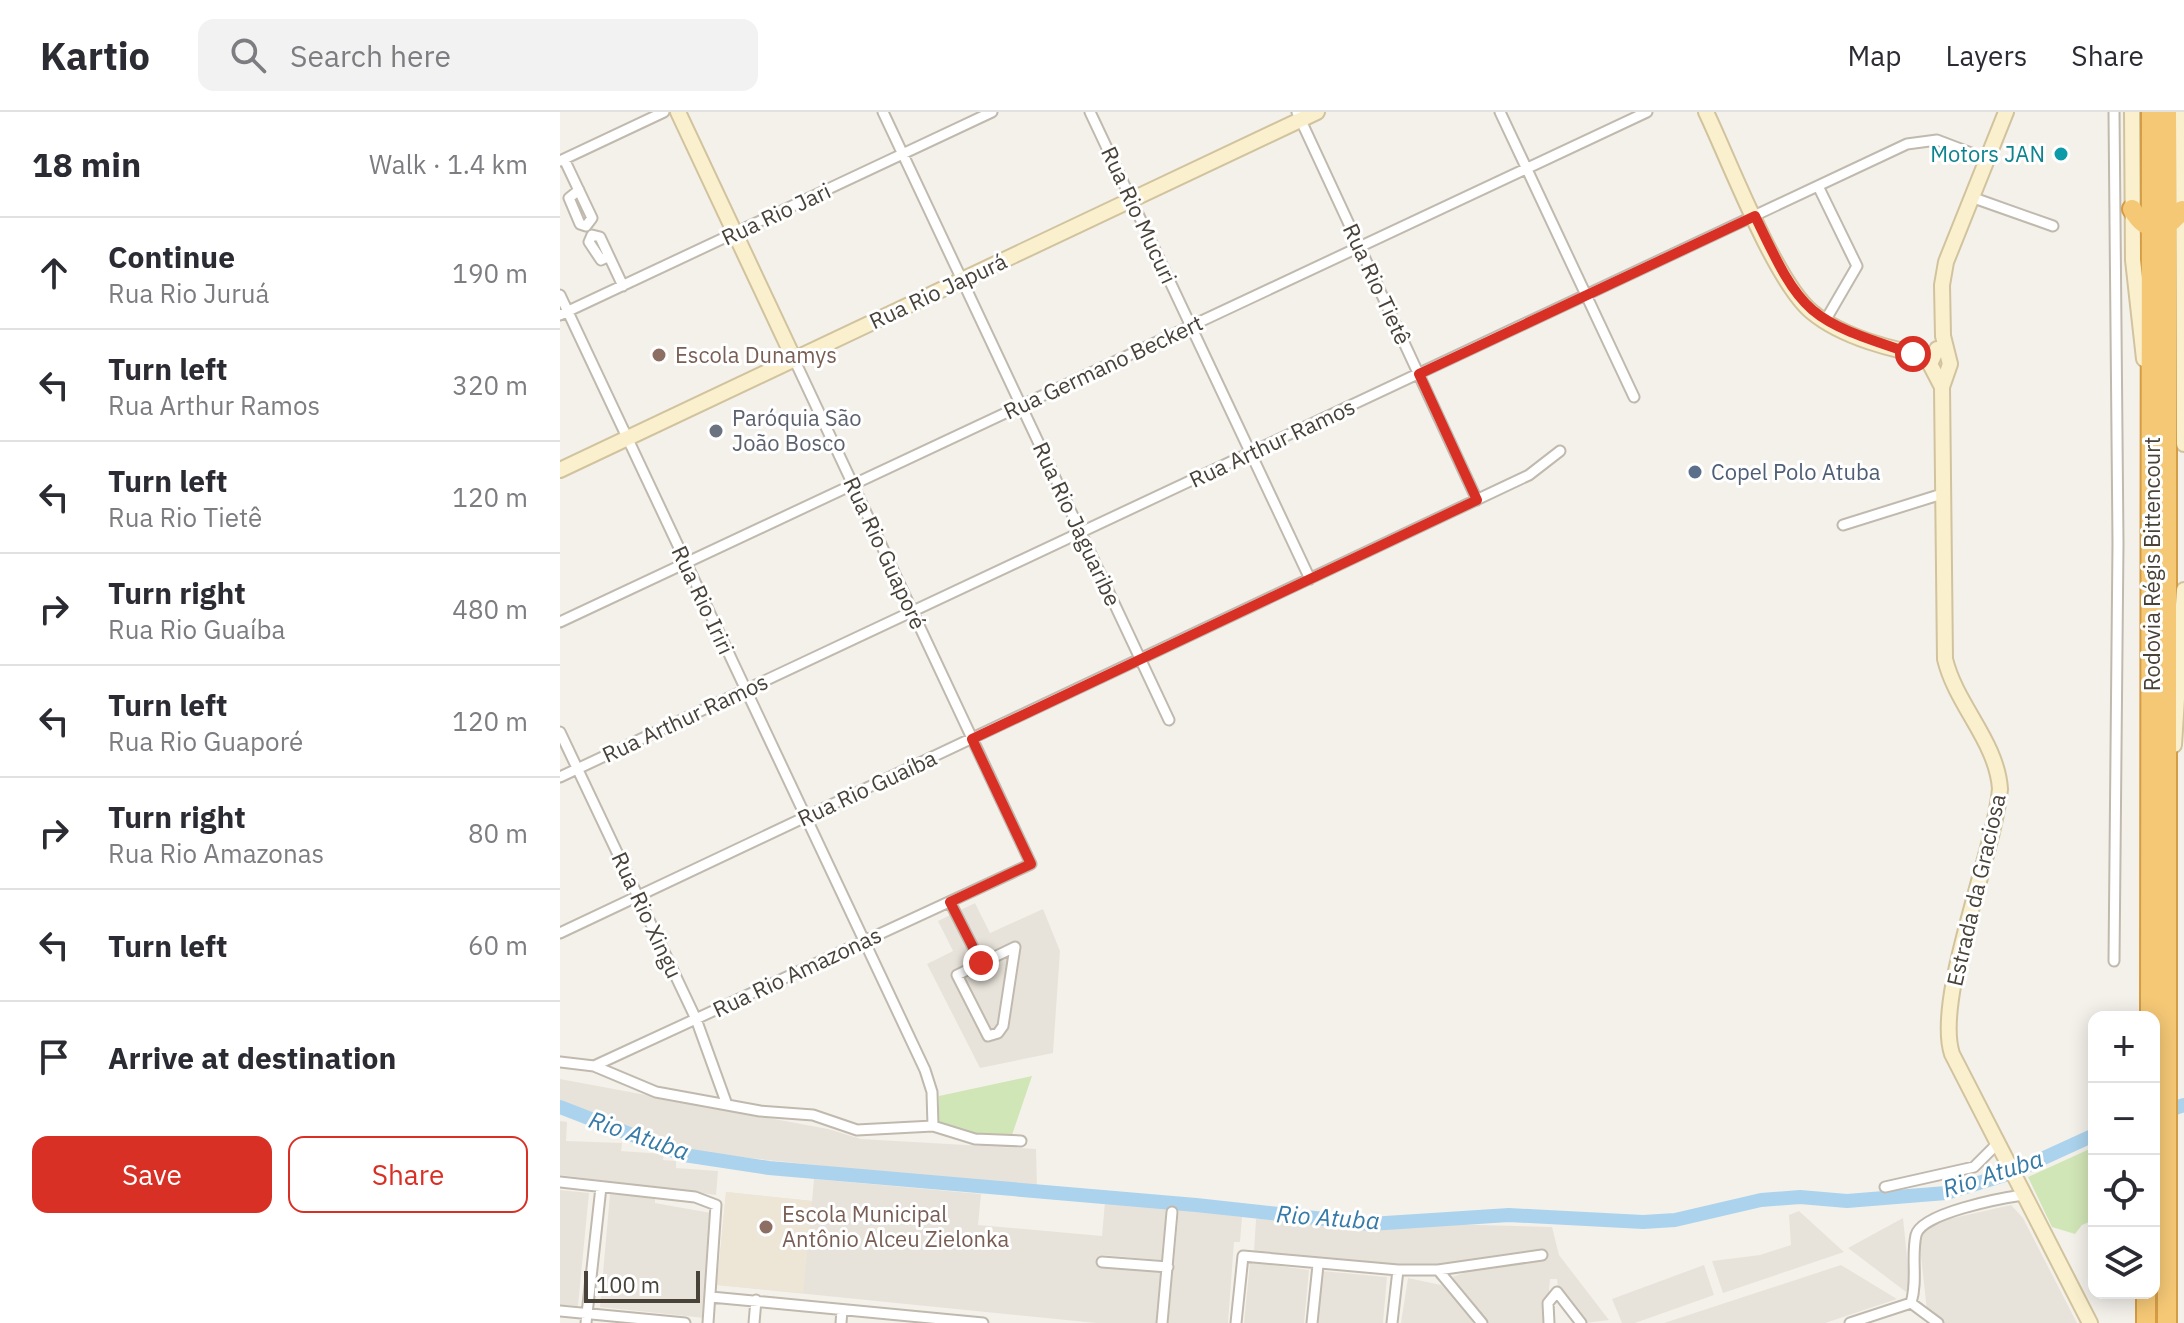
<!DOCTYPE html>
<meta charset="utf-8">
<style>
body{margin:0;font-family:"IBM Plex Sans",sans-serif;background:#f2f2f3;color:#2b2b33}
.controls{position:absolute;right:24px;bottom:24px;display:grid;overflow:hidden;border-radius:16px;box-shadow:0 4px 20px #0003}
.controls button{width:72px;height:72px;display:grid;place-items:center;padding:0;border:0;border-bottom:2px solid #e1e1e2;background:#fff;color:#2b2b33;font:40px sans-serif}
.scale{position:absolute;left:24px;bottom:20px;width:116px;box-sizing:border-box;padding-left:8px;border:4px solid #484239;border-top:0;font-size:22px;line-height:28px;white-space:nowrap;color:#484239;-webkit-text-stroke:6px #fff;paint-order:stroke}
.stop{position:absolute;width:24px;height:24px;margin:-18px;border:6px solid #d93025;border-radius:50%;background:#fff}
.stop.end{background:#d93025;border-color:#fff;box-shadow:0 2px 8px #0008}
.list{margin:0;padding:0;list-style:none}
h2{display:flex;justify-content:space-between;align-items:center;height:104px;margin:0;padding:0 32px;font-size:34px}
h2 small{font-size:26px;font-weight:400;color:#7c7c81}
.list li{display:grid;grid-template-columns:52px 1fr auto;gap:24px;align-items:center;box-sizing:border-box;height:112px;padding:0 32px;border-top:2px solid #e1e1e2}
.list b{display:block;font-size:30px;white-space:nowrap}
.list p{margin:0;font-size:26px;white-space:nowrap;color:#7c7c81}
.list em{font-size:26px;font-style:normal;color:#7c7c81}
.actions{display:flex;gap:16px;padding:24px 32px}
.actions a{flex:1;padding:18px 0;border:2px solid #d93025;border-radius:16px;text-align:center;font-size:28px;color:#d93025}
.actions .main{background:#d93025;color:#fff}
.icon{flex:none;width:44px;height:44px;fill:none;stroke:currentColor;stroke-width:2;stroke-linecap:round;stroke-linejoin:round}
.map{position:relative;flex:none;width:1624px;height:1211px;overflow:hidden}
header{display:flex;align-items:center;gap:48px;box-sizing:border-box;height:112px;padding:0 40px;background:#fff;border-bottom:2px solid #e1e1e2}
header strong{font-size:38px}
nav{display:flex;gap:44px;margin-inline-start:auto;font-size:28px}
.search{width:560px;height:72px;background:#f2f2f3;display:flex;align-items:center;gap:20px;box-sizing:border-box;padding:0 28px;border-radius:16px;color:#7c7c81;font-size:30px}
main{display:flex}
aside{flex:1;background:#fff}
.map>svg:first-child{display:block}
</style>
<header>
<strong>Kartio</strong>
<div class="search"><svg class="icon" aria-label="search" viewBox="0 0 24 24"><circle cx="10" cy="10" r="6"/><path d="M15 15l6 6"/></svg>Search here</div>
<nav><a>Map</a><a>Layers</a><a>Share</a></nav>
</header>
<main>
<aside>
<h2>18 min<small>Walk · 1.4 km</small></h2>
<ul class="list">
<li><svg class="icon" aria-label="ahead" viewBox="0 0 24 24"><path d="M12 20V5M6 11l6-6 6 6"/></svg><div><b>Continue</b><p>Rua Rio Juruá</p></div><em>190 m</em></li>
<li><svg class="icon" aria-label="left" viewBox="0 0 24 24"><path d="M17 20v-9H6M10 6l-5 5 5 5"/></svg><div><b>Turn left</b><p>Rua Arthur Ramos</p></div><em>320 m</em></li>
<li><svg class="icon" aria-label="left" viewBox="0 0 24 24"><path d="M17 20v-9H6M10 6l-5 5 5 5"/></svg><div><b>Turn left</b><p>Rua Rio Tietê</p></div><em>120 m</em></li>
<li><svg class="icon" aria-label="right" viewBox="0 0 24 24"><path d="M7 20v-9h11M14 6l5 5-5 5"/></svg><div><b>Turn right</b><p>Rua Rio Guaíba</p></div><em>480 m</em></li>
<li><svg class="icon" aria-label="left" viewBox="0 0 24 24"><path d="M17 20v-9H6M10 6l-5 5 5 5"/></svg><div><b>Turn left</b><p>Rua Rio Guaporé</p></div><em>120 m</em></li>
<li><svg class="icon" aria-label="right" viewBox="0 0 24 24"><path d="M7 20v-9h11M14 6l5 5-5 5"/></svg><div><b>Turn right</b><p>Rua Rio Amazonas</p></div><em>80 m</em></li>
<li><svg class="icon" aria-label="left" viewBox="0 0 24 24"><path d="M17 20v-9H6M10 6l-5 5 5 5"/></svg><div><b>Turn left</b></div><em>60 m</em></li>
<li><svg class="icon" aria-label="arrive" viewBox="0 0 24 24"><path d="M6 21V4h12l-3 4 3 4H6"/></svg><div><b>Arrive at destination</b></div></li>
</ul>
<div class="actions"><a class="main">Save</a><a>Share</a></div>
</aside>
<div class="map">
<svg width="1624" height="1211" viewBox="0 0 1624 1211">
<rect width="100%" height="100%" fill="#f4f1eb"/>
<!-- residential -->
<path fill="#e8e3da" d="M415,791L430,821L483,797L500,839L493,941L420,956L367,852L393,839L378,809Z
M0,967L268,1017L301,1027L476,1037L477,1076L131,1040L50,1018L0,994Z
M0,1009L7,1010L6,1029L62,1031L61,1039L104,1042L103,1048L116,1049V1056L158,1059L156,1083L0,1063Z
M254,1067L421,1082L418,1113L542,1124L545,1090L606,1097L602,1148L542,1143L540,1154L601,1159L596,1211H536L157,1173L166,1080L252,1089Z
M0,1078L29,1081L18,1194L0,1193Z
M50,1082L95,1086V1091L151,1101L145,1206L40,1195Z
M1451,1093L1463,1106L1517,1211H1384L1367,1199L1360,1135L1362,1122L1380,1109Z
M619,1097L682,1105L680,1130H674L668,1211H608Z
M1239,1099L1284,1140L1163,1181L1152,1149L1200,1143L1231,1133L1229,1103Z
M1343,1106L1350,1175L1346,1180L1288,1136Z
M696,1107L992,1115L999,1143L1049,1208L1025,1211L998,1175L997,1167H990L986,1211H928L892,1165L921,1155L987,1148L986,1139L874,1155L694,1140Z
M690,1150L749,1158L744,1211H684Z
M1144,1153L1154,1183L1075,1211H1062L1052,1187Z
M1281,1153L1337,1187L1265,1211H1104Z
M762,1159L827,1165L823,1211H757Z
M848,1166L881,1173L905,1197L913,1211H841Z"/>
<!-- education -->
<path fill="#ede6d6" d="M166,1080L252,1089L243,1181L157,1173Z"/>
<!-- green -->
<path fill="#d1e6b7" d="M472,964L451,1026L414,1022L379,1013V984Z
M1534,1035V1108L1522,1113L1515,1122L1492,1115L1468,1065Z"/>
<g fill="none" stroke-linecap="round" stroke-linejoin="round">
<!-- river -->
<path stroke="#acd3ed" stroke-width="14" d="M0,995L124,1043L209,1056L636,1093L810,1112L949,1103L1083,1110L1115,1108L1201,1088L1240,1085L1287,1089L1386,1081L1451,1061L1534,1023
M1594,1003L1624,993"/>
<!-- street casing -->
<g stroke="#c0b9ae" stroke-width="13">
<path id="street" d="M323,0L609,608
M530,0L750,467
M737,0L917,388
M940,0L1074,285
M4,47L32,106L26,114L20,112L9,86L19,78
M0,49L104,0
M1258,74L1297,154L1265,209
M1411,85L1493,114
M49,144L41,148L29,130L32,123L40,125L63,174
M0,183L365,958L372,980L373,1014
M0,203L432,0
M1283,413L1382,382
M0,510L1087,0
M0,620L136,907L166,990
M0,665L1347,32L1377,28L1427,47
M390,790L421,851
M0,821L969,363L1000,339
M455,835L443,914L438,921L428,924L397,863Z
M1554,849L1558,431L1554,0
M0,950L34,954L471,752L234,247
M34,954L96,980L200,999L253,1003L297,1018L373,1014L415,1027L461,1029
M0,1070L135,1085L156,1093L148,1211
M1325,1075L1414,1055L1437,1032
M542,1150L608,1155
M878,1158L922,1211
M151,1185L423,1211
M1351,1191C1358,1168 1351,1146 1356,1123C1361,1101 1442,1086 1463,1083
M0,1199L125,1211
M26,1211L41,1075
M194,1211L196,1188
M281,1211L282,1198
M602,1211L612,1100
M676,1211L683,1144L838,1158H878L982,1143
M752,1211L758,1153
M832,1211L838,1158
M989,1211L988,1191L997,1180L1021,1211
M1290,1211L1351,1191L1378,1211"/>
</g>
<!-- secondary casing -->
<g stroke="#d1c39e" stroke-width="18">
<path id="secondary" d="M118,0L234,247
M1146,0C1169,48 1215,170 1252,200C1282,225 1334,239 1372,244
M1446,0L1386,150L1382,173L1383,224L1390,252L1382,275L1385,547C1396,593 1437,630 1440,677C1434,742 1374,887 1392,942L1530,1211
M1572,0L1573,148L1584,247
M1623,0L1624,332
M1377,237L1370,252L1382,275
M0,358L757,0
M1614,633L1624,478"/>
</g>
<!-- highway casing -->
<g stroke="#d49d45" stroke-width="22">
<path id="highway" d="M1572,97C1586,122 1606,121 1622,98
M1590,905L1591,0
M1586,1181V1211
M1607,1211V0"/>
</g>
<!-- street -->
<use href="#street" stroke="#fff" stroke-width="9"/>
<!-- secondary -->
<use href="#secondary" stroke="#fbf0ce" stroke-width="14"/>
<!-- highway -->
<use href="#highway" stroke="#f5c876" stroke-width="18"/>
</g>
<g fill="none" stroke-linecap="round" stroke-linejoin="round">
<!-- route -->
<path stroke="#d93025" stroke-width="10" d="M421,851L390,790L471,752L412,627L917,388L859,262L1195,104C1243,205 1247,207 1353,242"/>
</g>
<!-- markers -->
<circle fill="#0f9aa8" stroke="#fff" stroke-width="3" cx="1501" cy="42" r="8"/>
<g fill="#8d6e63" stroke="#fff" stroke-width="3">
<circle cx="99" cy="243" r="8"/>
<circle cx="206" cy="1115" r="8"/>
</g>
<circle fill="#6b7280" stroke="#fff" stroke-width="3" cx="156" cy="319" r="8"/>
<circle fill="#5c6f8a" stroke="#fff" stroke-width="3" cx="1135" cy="360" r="8"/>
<g text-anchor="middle" stroke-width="6" stroke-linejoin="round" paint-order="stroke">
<!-- culture labels -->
<g font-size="22" fill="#0d838f" stroke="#fff" text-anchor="end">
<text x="1485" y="50">Motors JAN</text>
</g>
<!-- street labels -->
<g font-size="22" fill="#484239" stroke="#fff">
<text transform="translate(216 102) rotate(-25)" y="8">Rua Rio Jari</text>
<text transform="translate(579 103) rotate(65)" y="8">Rua Rio Mucuri</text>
<text transform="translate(817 172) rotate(65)" y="8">Rua Rio Tietê</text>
<text transform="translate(378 179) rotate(-25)" y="8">Rua Rio Japurá</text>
<text transform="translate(543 255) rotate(-25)" y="8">Rua Germano Beckert</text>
<text transform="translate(712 331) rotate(-25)" y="8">Rua Arthur Ramos</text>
<text transform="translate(517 412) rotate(65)" y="8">Rua Rio Jaguaribe</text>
<text transform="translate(325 441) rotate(65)" y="8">Rua Rio Guaporé</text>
<text transform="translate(1592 452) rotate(-90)" y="8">Rodovia Régis Bittencourt</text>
<text transform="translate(143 488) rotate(65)" y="8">Rua Rio Iriri</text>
<text transform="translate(125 606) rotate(-25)" y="8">Rua Arthur Ramos</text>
<text transform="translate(307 676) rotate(-25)" y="8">Rua Rio Guaíba</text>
<text transform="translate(1416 778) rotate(-77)" y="8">Estrada da Graciosa</text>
<text transform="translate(87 803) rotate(65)" y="8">Rua Rio Xingu</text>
<text transform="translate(237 860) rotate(-25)" y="8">Rua Rio Amazonas</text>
</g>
<!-- education labels -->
<g font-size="22" fill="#785e54" stroke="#fff" text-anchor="start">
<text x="115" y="251">Escola Dunamys</text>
<text x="222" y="1110">Escola Municipal<tspan x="222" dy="25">Antônio Alceu Zielonka</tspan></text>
</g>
<!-- worship labels -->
<g font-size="22" fill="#5b616d" stroke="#fff" text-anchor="start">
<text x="172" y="314">Paróquia São<tspan x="172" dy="25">João Bosco</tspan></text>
</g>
<!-- service labels -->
<g font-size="22" fill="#4e5e75" stroke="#fff" text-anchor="start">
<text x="1151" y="368">Copel Polo Atuba</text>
</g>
<!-- water labels -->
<g font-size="24" font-style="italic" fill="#367aa7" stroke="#fff">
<text transform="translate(79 1024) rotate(19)" y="8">Rio Atuba</text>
<text transform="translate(1433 1062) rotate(-18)" y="8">Rio Atuba</text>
<text transform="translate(768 1106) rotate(4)" y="8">Rio Atuba</text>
</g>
</g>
</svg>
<div class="controls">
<button>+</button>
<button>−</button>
<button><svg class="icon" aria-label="locate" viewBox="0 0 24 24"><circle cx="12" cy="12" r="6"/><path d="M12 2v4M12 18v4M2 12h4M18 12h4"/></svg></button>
<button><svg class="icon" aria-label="layers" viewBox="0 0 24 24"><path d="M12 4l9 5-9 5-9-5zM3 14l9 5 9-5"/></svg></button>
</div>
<div class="scale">100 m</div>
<div class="stop" style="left:1353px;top:242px"></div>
<div class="stop end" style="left:421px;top:851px"></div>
</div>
</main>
